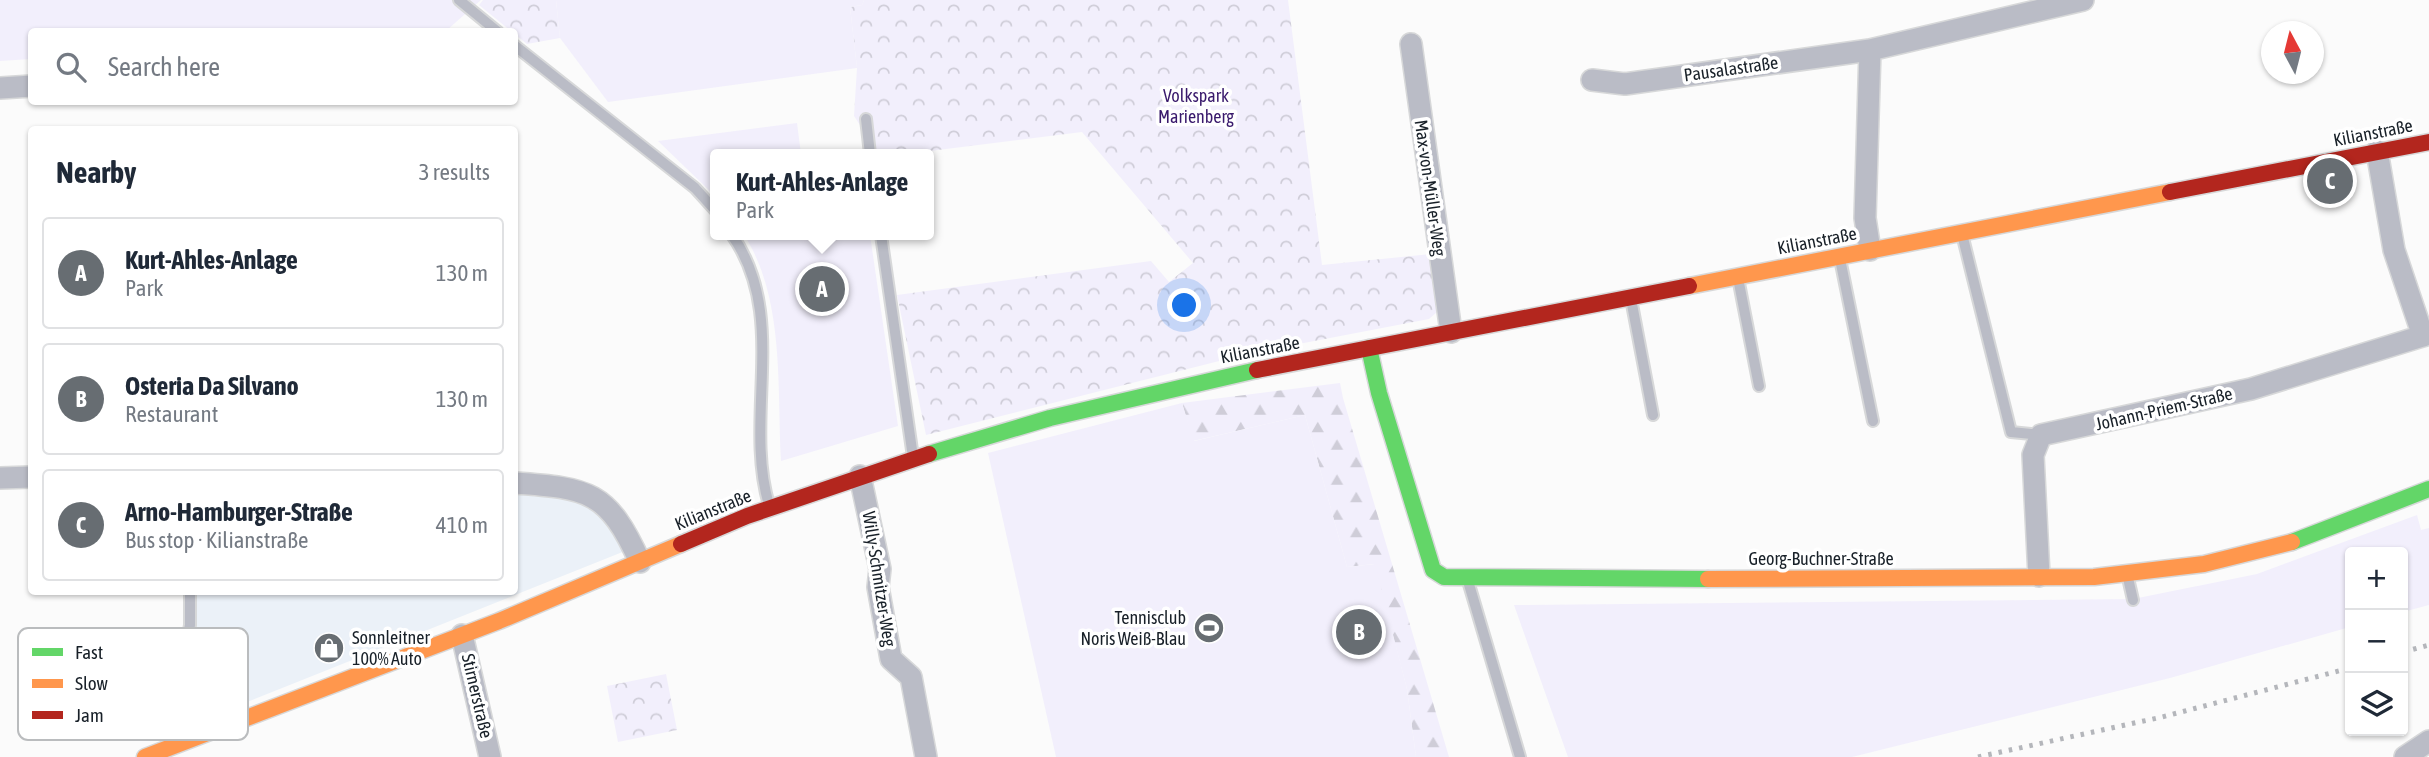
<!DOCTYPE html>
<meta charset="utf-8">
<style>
body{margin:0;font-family:"Asap Condensed",sans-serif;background:#f2f2f3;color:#1f2937}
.controls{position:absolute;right:21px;bottom:21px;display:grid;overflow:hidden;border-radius:7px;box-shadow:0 2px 5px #0004}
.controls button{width:63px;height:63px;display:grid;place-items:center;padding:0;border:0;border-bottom:2px solid #e0e1e3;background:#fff;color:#1f2937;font:35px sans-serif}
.compass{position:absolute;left:2261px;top:21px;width:63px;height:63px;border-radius:50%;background:#fff;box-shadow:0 2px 5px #0004;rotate:353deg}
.you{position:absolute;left:1185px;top:306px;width:24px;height:24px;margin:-18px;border:5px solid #fff;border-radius:50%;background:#1a73e8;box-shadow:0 0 0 10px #1a73e833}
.badge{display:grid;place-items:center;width:46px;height:46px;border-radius:50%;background:#676d72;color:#fff;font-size:23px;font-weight:700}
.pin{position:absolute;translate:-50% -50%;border:4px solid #fff;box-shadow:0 2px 7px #0006}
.popup{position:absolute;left:710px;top:149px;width:224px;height:91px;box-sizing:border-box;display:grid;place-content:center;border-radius:7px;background:#fff;filter:drop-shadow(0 2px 5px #0005);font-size:23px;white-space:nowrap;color:#747a83}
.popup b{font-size:26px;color:#1f2937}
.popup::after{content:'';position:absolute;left:50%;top:100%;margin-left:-14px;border:14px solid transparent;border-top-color:#fff}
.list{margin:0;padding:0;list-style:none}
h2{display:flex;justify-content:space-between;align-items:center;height:91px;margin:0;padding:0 28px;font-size:30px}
h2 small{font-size:23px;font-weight:400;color:#747a83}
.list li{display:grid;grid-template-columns:46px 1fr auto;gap:21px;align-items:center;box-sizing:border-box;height:112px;margin:0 14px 14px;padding:0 14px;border:2px solid #e0e1e3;border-radius:7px}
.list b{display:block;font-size:26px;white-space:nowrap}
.list p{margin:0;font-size:23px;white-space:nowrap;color:#747a83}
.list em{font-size:23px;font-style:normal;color:#747a83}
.icon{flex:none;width:38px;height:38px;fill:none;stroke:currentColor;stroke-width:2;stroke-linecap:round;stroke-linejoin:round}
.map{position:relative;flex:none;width:2429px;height:757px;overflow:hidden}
.search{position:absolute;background:#fff;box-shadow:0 2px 5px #0004;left:28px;top:28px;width:490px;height:77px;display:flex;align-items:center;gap:18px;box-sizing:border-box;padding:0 24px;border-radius:7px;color:#747a83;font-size:26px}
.panel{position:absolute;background:#fff;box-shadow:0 2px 5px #0004;left:28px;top:126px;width:490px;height:469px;border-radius:7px}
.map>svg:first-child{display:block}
</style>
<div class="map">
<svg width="2429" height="757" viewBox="0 0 2429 757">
<defs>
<pattern id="forest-firs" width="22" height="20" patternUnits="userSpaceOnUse" patternTransform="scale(1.75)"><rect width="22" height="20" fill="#f2effc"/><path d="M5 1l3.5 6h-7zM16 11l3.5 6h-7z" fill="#cfcdd8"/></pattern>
<pattern id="park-crowns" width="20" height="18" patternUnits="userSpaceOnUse" patternTransform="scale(1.75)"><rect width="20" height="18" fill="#f2effc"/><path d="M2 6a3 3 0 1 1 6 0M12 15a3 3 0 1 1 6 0" fill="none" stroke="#cfcdd8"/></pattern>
</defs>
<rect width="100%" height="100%" fill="#fbfbfb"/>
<!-- built -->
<path fill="#ebf1f8" d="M515,474L598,499L630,549L202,720L191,592H514Z"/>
<!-- forest -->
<path fill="url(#forest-firs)" d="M1340,383L1343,398L1449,757H1416L1407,689L1374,564L1347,567L1305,415L1193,441L1182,403Z"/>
<!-- park -->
<path fill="url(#park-crowns)" d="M483,0H556L560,38L527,44L479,5Z
M864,0H1288L1322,265L1431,254L1437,312L1429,319L1247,354L926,435L897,295L1151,261L1169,282L1193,263L1082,132L906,154H879L854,116L857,68L850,7L862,5Z
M666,674L677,730L618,742L607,686Z"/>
<!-- garden -->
<path fill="#f2effc" d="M0,0H481L447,30L32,32L31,59L0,61Z
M556,0H864L862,5L850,7L857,68L608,102L560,38Z
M797,123L801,154H715V196L658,141Z
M744,235H870L898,426L781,461C777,388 785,298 744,235Z
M1182,403L1194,441L1305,415L1347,567L1375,564L1407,689L1416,757H1056L988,453Z
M2417,515L2421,530L2429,528V605L2403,612V552H2350V627L2170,678L1852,757H1568L1514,605L2133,599L2257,574Z"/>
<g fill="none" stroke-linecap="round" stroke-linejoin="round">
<!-- lane casing -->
<g stroke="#d7d8d9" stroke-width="14">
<path id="lane" d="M459,0L498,32
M514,45L695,188L715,210
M866,119L870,154
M1962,234L2011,432L2041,435
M732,235C789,316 743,417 769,505
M881,235L913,457
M1840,259L1873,421
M1738,278L1759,386
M1631,299L1653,415
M2128,578L2133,600
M1468,581L1520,757
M186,645L190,625V592"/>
</g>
<!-- street casing -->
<g stroke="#d7d8d9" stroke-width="24">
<path id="street" d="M1411,44L1451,332
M1592,80L1625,84L1870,50
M0,88L32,86
M2377,151L2394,250L2423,336
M1870,250L1865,218L1870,50L2083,0
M860,476L880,569L878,587L891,659L911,677L926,757
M0,478L32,477
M514,483C589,488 608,491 640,562
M2039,576L2033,455L2041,435L2251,389L2429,334
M462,635L490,757
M2405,757L2429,741"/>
</g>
<!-- fast casing -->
<g stroke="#d7d8d9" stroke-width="19">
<path id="fast" d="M1369,348L1379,393L1433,570L1444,577L1708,579
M929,454L1050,418L1257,370
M2292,542L2429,489"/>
</g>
<!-- slow casing -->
<g stroke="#d7d8d9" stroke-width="19">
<path id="slow" d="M1689,286L2170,192
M1708,579L2094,577L2204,564L2292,542
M145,757L499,621L681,544"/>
</g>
<!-- jam casing -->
<g stroke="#d7d8d9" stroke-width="19">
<path id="jam" d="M2170,192L2429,142
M1257,370L1689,286
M681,544L747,516L929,454"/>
</g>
<!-- lane -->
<use href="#lane" stroke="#babcc6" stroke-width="10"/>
<!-- street -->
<use href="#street" stroke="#babcc6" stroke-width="21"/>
<!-- fast -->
<use href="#fast" stroke="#63d668" stroke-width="16"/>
<!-- slow -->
<use href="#slow" stroke="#ff974d" stroke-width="16"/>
<!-- jam -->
<use href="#jam" stroke="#b3261e" stroke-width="16"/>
<!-- rail -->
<path stroke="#b4b6bb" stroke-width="5" stroke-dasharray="3.5 7" stroke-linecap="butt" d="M2403,652L2429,645
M1978,757L2162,717L2350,668"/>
</g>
<!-- icons -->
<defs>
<g id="stadium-disc" transform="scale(1.575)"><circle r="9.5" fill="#676d72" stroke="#fff"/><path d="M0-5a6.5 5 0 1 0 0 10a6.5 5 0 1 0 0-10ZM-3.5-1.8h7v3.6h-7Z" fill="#fff"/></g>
<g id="shop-disc" transform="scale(1.575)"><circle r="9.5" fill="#676d72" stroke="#fff"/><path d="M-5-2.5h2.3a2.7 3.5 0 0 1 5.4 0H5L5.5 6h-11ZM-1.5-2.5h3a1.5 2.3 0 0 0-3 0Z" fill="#fff"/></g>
</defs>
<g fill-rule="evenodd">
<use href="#stadium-disc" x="1209" y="628"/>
<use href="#shop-disc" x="329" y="648"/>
</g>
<g text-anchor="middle" stroke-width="7" stroke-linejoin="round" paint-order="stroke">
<!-- street labels -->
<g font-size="18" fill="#182028" stroke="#fff">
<text transform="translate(1731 69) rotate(-8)" y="6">Pausalastraße</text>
<text transform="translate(2373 133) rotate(-11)" y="6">Kilianstraße</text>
<text transform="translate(1430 188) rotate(82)" y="6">Max-von-Müller-Weg</text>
<text transform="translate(1817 241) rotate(-11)" y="6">Kilianstraße</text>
<text transform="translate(1260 350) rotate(-11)" y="6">Kilianstraße</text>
<text transform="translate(2164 409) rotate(-13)" y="6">Johann-Priem-Straße</text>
<text transform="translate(713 510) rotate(-22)" y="6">Kilianstraße</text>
<text x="1821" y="565">Georg-Buchner-Straße</text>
<text transform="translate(879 579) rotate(81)" y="6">Willy-Schmitzer-Weg</text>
<text transform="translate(477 696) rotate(77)" y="6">Stirnerstraße</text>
</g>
<!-- park labels -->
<g font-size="18" fill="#39196c" stroke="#fff">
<text x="1196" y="102">Volkspark<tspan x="1196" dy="21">Marienberg</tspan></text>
</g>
<!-- poi labels -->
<g font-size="18" fill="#182028" stroke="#fff" text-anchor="end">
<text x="1186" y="624">Tennisclub<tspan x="1186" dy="21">Noris Weiß-Blau</tspan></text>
<text x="352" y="644" text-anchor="start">Sonnleitner<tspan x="352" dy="21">100% Auto</tspan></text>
</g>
</g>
<!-- legend -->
<rect x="18" y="628" width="230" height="112" rx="10" fill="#fff" stroke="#babcbe" stroke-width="2"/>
<rect x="32" y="648" width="31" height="8" fill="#63d668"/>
<rect x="32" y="679" width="31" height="9" fill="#ff974d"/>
<rect x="32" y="711" width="31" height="8" fill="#b3261e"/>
<g font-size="19" fill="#182028">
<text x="75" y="659">Fast</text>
<text x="75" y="690">Slow</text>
<text x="75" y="722">Jam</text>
</g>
</svg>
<div class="controls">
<button>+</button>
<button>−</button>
<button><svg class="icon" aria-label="layers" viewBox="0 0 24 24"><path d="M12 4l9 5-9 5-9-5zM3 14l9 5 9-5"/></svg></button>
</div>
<svg class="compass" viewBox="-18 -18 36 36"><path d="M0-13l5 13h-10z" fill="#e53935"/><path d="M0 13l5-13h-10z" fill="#747a83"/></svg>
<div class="you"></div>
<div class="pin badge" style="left:822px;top:289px">A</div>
<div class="popup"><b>Kurt-Ahles-Anlage</b>Park</div>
<div class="pin badge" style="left:1359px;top:632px">B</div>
<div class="pin badge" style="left:2330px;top:181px">C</div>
<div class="search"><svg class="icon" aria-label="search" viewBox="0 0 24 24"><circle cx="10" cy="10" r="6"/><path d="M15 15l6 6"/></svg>Search here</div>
<section class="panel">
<h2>Nearby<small>3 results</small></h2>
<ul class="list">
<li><span class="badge">A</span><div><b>Kurt-Ahles-Anlage</b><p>Park</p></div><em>130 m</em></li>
<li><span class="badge">B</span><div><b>Osteria Da Silvano</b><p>Restaurant</p></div><em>130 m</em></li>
<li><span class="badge">C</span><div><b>Arno-Hamburger-Straße</b><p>Bus stop · Kilianstraße</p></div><em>410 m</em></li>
</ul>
</section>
</div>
